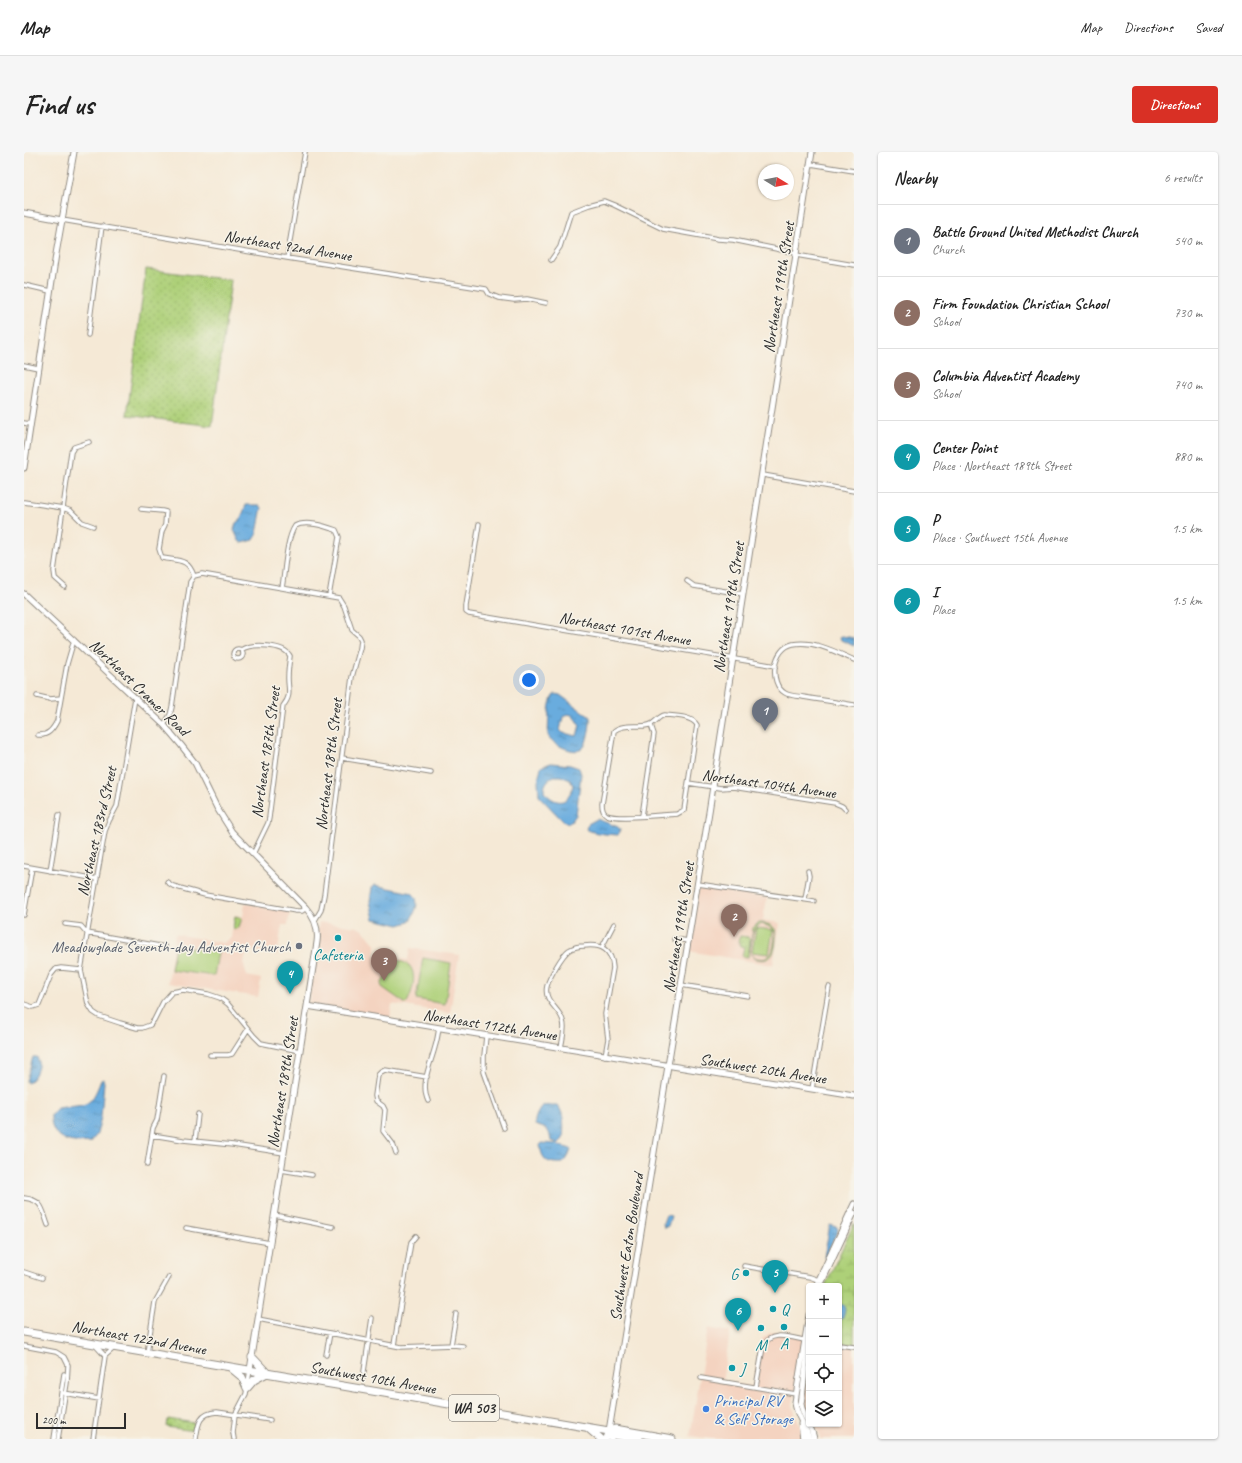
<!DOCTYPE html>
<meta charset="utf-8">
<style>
body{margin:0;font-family:Caveat,sans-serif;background:#f6f6f6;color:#222}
.controls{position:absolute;right:12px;bottom:12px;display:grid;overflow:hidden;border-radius:4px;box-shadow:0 1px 3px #0004}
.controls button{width:36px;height:36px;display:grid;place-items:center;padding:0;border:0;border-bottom:1px solid #e0e0e0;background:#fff;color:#222;font:20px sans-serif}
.compass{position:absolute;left:734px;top:12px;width:36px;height:36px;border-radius:50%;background:#fff;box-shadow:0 1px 3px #0004;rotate:100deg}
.scale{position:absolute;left:12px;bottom:10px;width:90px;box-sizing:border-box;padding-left:4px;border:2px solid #2b2b2b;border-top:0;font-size:11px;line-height:14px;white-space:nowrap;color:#2b2b2b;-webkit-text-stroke:3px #f7f3e8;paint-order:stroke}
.you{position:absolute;left:505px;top:528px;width:14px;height:14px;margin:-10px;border:3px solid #fff;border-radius:50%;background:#1a73e8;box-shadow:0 0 0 6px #1a73e833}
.badge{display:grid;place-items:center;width:26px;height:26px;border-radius:50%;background:#d93025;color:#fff;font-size:13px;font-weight:700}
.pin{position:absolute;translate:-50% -33px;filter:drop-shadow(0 1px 2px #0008)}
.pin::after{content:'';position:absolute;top:21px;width:14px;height:12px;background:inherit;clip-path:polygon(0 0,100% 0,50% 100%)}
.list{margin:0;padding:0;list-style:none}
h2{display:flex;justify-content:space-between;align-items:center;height:52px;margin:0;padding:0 16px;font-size:17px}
h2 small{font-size:13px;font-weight:400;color:#767676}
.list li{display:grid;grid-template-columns:26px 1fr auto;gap:12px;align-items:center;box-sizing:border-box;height:72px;padding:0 16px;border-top:1px solid #e0e0e0}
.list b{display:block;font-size:15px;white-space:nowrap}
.list p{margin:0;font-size:13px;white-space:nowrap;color:#767676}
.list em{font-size:13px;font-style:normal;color:#767676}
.icon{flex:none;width:22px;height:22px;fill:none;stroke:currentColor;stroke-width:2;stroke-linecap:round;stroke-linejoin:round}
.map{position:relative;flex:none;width:830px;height:1287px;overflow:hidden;border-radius:4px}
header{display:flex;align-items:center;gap:24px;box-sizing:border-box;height:56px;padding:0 20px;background:#fff;border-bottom:1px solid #e0e0e0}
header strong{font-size:19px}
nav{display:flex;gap:22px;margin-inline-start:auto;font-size:14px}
.intro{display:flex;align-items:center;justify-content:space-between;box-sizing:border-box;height:96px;padding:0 24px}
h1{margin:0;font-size:28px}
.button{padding:10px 18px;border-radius:4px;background:#d93025;color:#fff;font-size:14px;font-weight:700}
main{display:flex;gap:24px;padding:0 24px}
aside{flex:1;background:#fff;border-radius:4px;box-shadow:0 1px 3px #0004}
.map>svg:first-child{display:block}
</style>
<header>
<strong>Map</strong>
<nav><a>Map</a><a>Directions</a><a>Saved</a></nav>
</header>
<div class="intro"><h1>Find us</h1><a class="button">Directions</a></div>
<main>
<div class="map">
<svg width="830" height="1287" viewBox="0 0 830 1287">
<defs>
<pattern id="green-dots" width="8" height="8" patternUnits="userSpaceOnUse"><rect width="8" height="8" fill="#add078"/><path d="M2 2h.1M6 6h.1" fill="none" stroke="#95b368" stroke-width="1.8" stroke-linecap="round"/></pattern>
<pattern id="wetland-marsh" width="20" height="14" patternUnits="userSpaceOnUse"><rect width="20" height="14" fill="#add078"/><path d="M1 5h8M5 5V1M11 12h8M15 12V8" fill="none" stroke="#95b368"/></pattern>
<pattern id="water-ripples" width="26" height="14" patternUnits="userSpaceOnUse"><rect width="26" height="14" fill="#69acde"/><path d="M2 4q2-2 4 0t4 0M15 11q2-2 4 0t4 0" fill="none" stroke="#578cb4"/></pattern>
</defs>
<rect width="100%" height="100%" fill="#f7f3e8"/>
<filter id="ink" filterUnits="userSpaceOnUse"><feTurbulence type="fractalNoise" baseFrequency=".025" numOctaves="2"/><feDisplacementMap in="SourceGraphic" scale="8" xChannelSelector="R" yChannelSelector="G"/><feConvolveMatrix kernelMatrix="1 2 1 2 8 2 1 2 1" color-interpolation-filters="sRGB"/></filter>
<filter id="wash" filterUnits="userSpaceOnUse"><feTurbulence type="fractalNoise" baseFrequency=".012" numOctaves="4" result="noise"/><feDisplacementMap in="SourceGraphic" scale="16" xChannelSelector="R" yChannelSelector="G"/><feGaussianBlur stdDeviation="0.9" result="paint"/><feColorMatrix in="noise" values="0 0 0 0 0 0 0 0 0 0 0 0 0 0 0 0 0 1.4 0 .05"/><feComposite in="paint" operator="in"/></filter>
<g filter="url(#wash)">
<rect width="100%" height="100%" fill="#f5e9d6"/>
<!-- built -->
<path fill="#f4d3c0" d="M675,735L743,746L739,768L756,771L749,813L664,799Z
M221,751L266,759L264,773H258L253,803L226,798L221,805L220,813L223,824L237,827L234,845L144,831L151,782L199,791L207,786L211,763L219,765Z
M295,770L333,775L339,778L352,793L351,804L384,808L386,796L435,803L426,861L368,852L366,867L286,852L285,851Z
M684,1176L706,1180L698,1230L729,1235L736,1194L739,1186L746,1181L753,1180L780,1184L769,1253L771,1261L777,1277L779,1287H688L666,1284Z
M815,1191L830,1193V1287H796V1282L790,1272H815Z
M785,1217V1265L781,1259V1246Z"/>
<!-- green -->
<path fill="url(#green-dots)" stroke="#6c7e52" d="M122,117L207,128L188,274L103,263Z
M211,764L218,766L215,775L212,777L209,776Z
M716,784L724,785L726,788L724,805L718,804L720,795L716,794V792L715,791Z
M144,1267L171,1271L170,1279L143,1275Z"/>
<!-- wetland -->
<path fill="url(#wetland-marsh)" stroke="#6c7e52" d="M830,1071V1193L815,1191V1134H801Z"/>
<!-- pitch -->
<path fill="#add078" stroke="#6c7e52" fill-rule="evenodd" d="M734,771C741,771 749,772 752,779C752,796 751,813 730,806L726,800L729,776ZM738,772L747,775L751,780C750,795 750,812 730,805L726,800C727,791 727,774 738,772Z
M732,776L749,778L745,802L728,800Z
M151,794L194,800L190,824L147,818Z
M399,806L427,811L421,852L392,847Z
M371,807C375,809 380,810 383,812C395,819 388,843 382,852L358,835L357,832Z"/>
<!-- water -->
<path fill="url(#water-ripples)" stroke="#4a6c84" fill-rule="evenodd" d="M222,353H236L238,356C235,366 235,379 230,388L218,391L215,389L210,378L211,375L212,371L217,367Z
M818,484L830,486V494L817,488L816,485Z
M531,542L536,543L566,565C567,571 563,593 559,596C552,604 527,592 524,583C525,573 523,548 531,542ZM543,562L548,563L556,573L553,584L539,581L536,578L539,565Z
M527,611L546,613L555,616L557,622L552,663L547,670L544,671L540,670L515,644L514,629L517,615ZM530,624H537L546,628L549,633C545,653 533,654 520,640C520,632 523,628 530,624Z
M573,667L594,675L596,678L594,683C583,682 571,682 562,677L564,672Z
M351,733L388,741C398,750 390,762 385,770L375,773L350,767L346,749L348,736Z
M9,905H13C17,913 11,927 3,931L2,929Z
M79,927L80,930L77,965L73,982L67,990C45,992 26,988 27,963L33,956C62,952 66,958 77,928Z
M528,953H533C541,961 540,976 539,987L533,993L547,997L543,1007L539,1011C523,1012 518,1008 516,993L518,991L532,992V990L527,989C525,976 523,977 511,973C510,966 514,960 518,954Z
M642,1063L647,1064L644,1074L640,1076L639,1071Z
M806,1073L813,1075L814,1078L801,1105H800Z
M815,1152L819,1153L821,1157L819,1166L815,1169Z"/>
</g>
<g filter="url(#ink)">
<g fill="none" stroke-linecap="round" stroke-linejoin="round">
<!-- street casing -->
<g stroke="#908a80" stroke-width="5.5">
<path id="street" d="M787,12L830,19
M38,68L263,106L462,137L465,142L475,146L490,148L503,147L522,151
M772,103L830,113
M263,106L281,0
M527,108L536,95L547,60L565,53L580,49L590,53L639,77L694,87L709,88L772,101
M0,133L26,139
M64,183L78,74
M0,213L14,216
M0,271L6,272
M739,323L830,339
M0,350L39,356L47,359L58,370L69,374
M117,357L138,359L142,360L141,373L138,379L135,397L138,406C154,409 164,406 170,424
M455,372L442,454V460L445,462L752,514
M170,424L178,422L315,446L320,454L328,478L335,484L337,488L336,496L328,525L300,743L297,758L291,768
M663,429L670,434L719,442
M41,435L31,426L30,419L47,300L50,295L65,290
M258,436C261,419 262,387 271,374C282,368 300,374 312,378L315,385L305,444
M209 502a5 5 0 1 1 10 0a5 5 0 1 1-10 0Z
M217,498C227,491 260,492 266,504C265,511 264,519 264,526C264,538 268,543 259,554L245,666L244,671L229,702
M830,508C812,500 790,488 769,492C749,496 744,531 761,541C766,544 773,544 779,545C796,548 813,550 830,553
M13,544L26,547L37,546
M111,546L93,654L85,669L81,679L57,818L64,852L69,860L75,864L96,871L113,876H118L126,873L130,868L139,850L148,840L159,838L184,842L196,846L204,852L230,884L237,891L276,899
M641,563C651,564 668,564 673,573L660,658L653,662C640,663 593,668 583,663C579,661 578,657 578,652L590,579C599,571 614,576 625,573C632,571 634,564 641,563Z
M140,573L146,563L148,555L166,430L170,424
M14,583C24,584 29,577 33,569L43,512L50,488
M318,606L407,621
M664,631L697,636L709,635L811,651L818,654L821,657
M618,664L630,582L627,573
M0,714L73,727
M26,719L35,663
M143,730L149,734L181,743L272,759H278L282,756
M674,732L790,749
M781,747L785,724L784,719
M0,763L8,716
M41,772L57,774L63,781L141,795
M650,787L665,789
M578,795L590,772
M657,833L724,844
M0,852L9,855L15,853L27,823L32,817L37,816L57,818
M462,884L460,904V920L480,976
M537,896C538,888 542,877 539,869C536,856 519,850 523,834C525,826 538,803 545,798C550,795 555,794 560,794C577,792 588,797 589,816L581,862L584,887L581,904
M186,903H204L208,902L224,877
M788,937L805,835
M404,949C396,932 407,911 411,895C413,889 414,882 415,876
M128,983L159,988L209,993L260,1001
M171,989L174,962
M372,1001L369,992L359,979L361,958L359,954L352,949L351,944L354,923L357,920L361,918L403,925
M123,1013L129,976L133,968L140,924
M257,1018L288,1023
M0,1046C19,1048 18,1057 24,1073
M250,1063L309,1075
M162,1076L246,1091
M720,1114L786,1125L797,1129
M0,1120L18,1126
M234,1167L377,1195L429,1193L439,1194
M71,1193L81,1204
M370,1193L387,1090L392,1084
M427,1193L432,1162
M815,1193L830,1195
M0,1194L32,1200L40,1205L44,1213L43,1231L34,1287
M123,1201L131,1150L145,1125
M302,1203L306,1181
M339,1226L348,1166
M677,1226L772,1242
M732,1235L739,1195C746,1176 770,1187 785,1189
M40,1241L75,1247
M30,1287L40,1222
M69,1287L81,1204L90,1196
M172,1287C174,1272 175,1261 193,1260L246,1268
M210,1287L209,1281L211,1263L222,1242L226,1218"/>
</g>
<!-- secondary casing -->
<g stroke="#908a80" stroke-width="7">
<path id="secondary" d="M0,61L38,68
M0,316L32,102L50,0
M0,442L140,573L157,593L171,611L193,656L208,680L282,756C291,766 295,776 293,790L226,1218
M283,854L830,944
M792,1134L830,1052
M796,1134L830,1061
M785,1192L777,1252C779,1265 788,1274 790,1287
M585,1279L685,660L788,0
M785,1287C782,1274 772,1264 771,1250L785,1163"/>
</g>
<!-- primary casing -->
<g stroke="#908a80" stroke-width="8">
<path id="primary" d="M585,1279L587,1287
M582,1287L585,1279"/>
</g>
<!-- highway casing -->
<g stroke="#908a80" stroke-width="9">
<path id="highway" d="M0,1180L585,1279L590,1283L615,1287
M228,1205L243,1221
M206,1215L218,1225L223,1236
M223,1236L230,1228L243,1221
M778,1272L780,1287
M564,1276L577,1287
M585,1279L591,1277L648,1287"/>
</g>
<!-- street -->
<use href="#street" stroke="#fff" stroke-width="3.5"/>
<!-- secondary -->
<use href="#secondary" stroke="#fff" stroke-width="5"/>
<!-- primary -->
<use href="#primary" stroke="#fff" stroke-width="5.5"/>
<!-- highway -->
<use href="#highway" stroke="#fff" stroke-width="7"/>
</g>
</g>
<!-- markers -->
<g fill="#0f9aa8" stroke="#f7f3e8" stroke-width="1.5">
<circle cx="314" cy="786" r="4"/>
<circle cx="722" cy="1121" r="4"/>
<circle cx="749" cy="1157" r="4"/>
<circle cx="760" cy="1175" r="4"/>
<circle cx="737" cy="1176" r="4"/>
<circle cx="708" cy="1216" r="4"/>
</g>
<circle fill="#6b7280" stroke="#f7f3e8" stroke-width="1.5" cx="275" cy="794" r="4"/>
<circle fill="#3f7fe0" stroke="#f7f3e8" stroke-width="1.5" cx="682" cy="1257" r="4"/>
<g text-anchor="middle" stroke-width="3" stroke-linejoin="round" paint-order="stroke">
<!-- shield labels -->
<rect fill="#f7f3e8" stroke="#686764" stroke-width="1" x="425" y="1243" width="50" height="26" rx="3"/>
<g font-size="15" font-weight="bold" fill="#2b2b2b">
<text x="450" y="1261">WA 503</text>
</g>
<!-- street labels -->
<g font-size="16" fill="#2b2b2b" stroke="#f7f3e8">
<text transform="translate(264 93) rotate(9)" y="6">Northeast 92nd Avenue</text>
<text transform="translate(754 135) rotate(-81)" y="6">Northeast 199th Street</text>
<text transform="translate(704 455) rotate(-81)" y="6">Northeast 199th Street</text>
<text transform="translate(601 476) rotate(10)" y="6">Northeast 101st Avenue</text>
<text transform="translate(116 535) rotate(44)" y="6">Northeast Cramer Road</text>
<text transform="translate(241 600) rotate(-82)" y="6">Northeast 187th Street</text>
<text transform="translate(304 612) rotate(-83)" y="6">Northeast 189th Street</text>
<text transform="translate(745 631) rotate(8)" y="6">Northeast 104th Avenue</text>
<text transform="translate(72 679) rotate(-77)" y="6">Northeast 183rd Street</text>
<text transform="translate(654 775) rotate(-81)" y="6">Northeast 199th Street</text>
<text transform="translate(466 872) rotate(9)" y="6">Northeast 112th Avenue</text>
<text transform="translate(739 916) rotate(9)" y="6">Southwest 20th Avenue</text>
<text transform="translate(258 930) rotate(-81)" y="6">Northeast 189th Street</text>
<text transform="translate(602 1095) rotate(-81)" y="6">Southwest Eaton Boulevard</text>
<text transform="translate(115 1185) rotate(10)" y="6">Northeast 122nd Avenue</text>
<text transform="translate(349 1225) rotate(10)" y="6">Southwest 10th Avenue</text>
</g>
<!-- worship labels -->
<g font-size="16" fill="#5b616d" stroke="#f7f3e8" text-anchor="end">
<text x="267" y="800">Meadowglade Seventh-day Adventist Church</text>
</g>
<!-- culture labels -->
<g font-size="16" fill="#0d838f" stroke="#f7f3e8">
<text x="314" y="808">Cafeteria</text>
<text x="714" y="1127" text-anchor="end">G</text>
<text x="757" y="1163" text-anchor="start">Q</text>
<text x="760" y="1197">A</text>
<text x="737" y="1198">M</text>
<text x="716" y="1222" text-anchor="start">J</text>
</g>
<!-- shop labels -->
<g font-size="16" fill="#366cbe" stroke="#f7f3e8" text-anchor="start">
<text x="690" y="1254">Principal RV<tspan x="690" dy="18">&amp; Self Storage</tspan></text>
</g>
</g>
</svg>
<div class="controls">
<button>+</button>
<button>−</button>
<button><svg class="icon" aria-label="locate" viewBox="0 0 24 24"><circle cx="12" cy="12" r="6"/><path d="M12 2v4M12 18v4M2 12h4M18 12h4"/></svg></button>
<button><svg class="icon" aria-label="layers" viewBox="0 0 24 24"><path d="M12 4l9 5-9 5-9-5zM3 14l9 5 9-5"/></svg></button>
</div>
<svg class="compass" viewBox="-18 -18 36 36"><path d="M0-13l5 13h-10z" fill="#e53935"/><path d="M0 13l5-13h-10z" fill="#767676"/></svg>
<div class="scale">200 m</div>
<div class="you"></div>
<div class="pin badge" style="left:741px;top:579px;background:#6b7280">1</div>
<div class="pin badge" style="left:710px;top:785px;background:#8d6e63">2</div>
<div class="pin badge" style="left:360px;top:829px;background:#8d6e63">3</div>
<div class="pin badge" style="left:266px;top:842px;background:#0f9aa8">4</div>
<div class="pin badge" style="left:751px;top:1141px;background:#0f9aa8">5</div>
<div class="pin badge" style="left:714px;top:1179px;background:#0f9aa8">6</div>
</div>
<aside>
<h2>Nearby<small>6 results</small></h2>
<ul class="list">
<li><span class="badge" style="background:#6b7280">1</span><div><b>Battle Ground United Methodist Church</b><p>Church</p></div><em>540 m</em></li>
<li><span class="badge" style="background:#8d6e63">2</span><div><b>Firm Foundation Christian School</b><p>School</p></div><em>730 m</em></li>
<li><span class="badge" style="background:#8d6e63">3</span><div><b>Columbia Adventist Academy</b><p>School</p></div><em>740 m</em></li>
<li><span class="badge" style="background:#0f9aa8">4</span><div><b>Center Point</b><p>Place · Northeast 189th Street</p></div><em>880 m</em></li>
<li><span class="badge" style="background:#0f9aa8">5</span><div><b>P</b><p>Place · Southwest 15th Avenue</p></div><em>1.5 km</em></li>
<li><span class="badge" style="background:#0f9aa8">6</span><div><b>I</b><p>Place</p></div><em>1.5 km</em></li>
</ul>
</aside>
</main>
